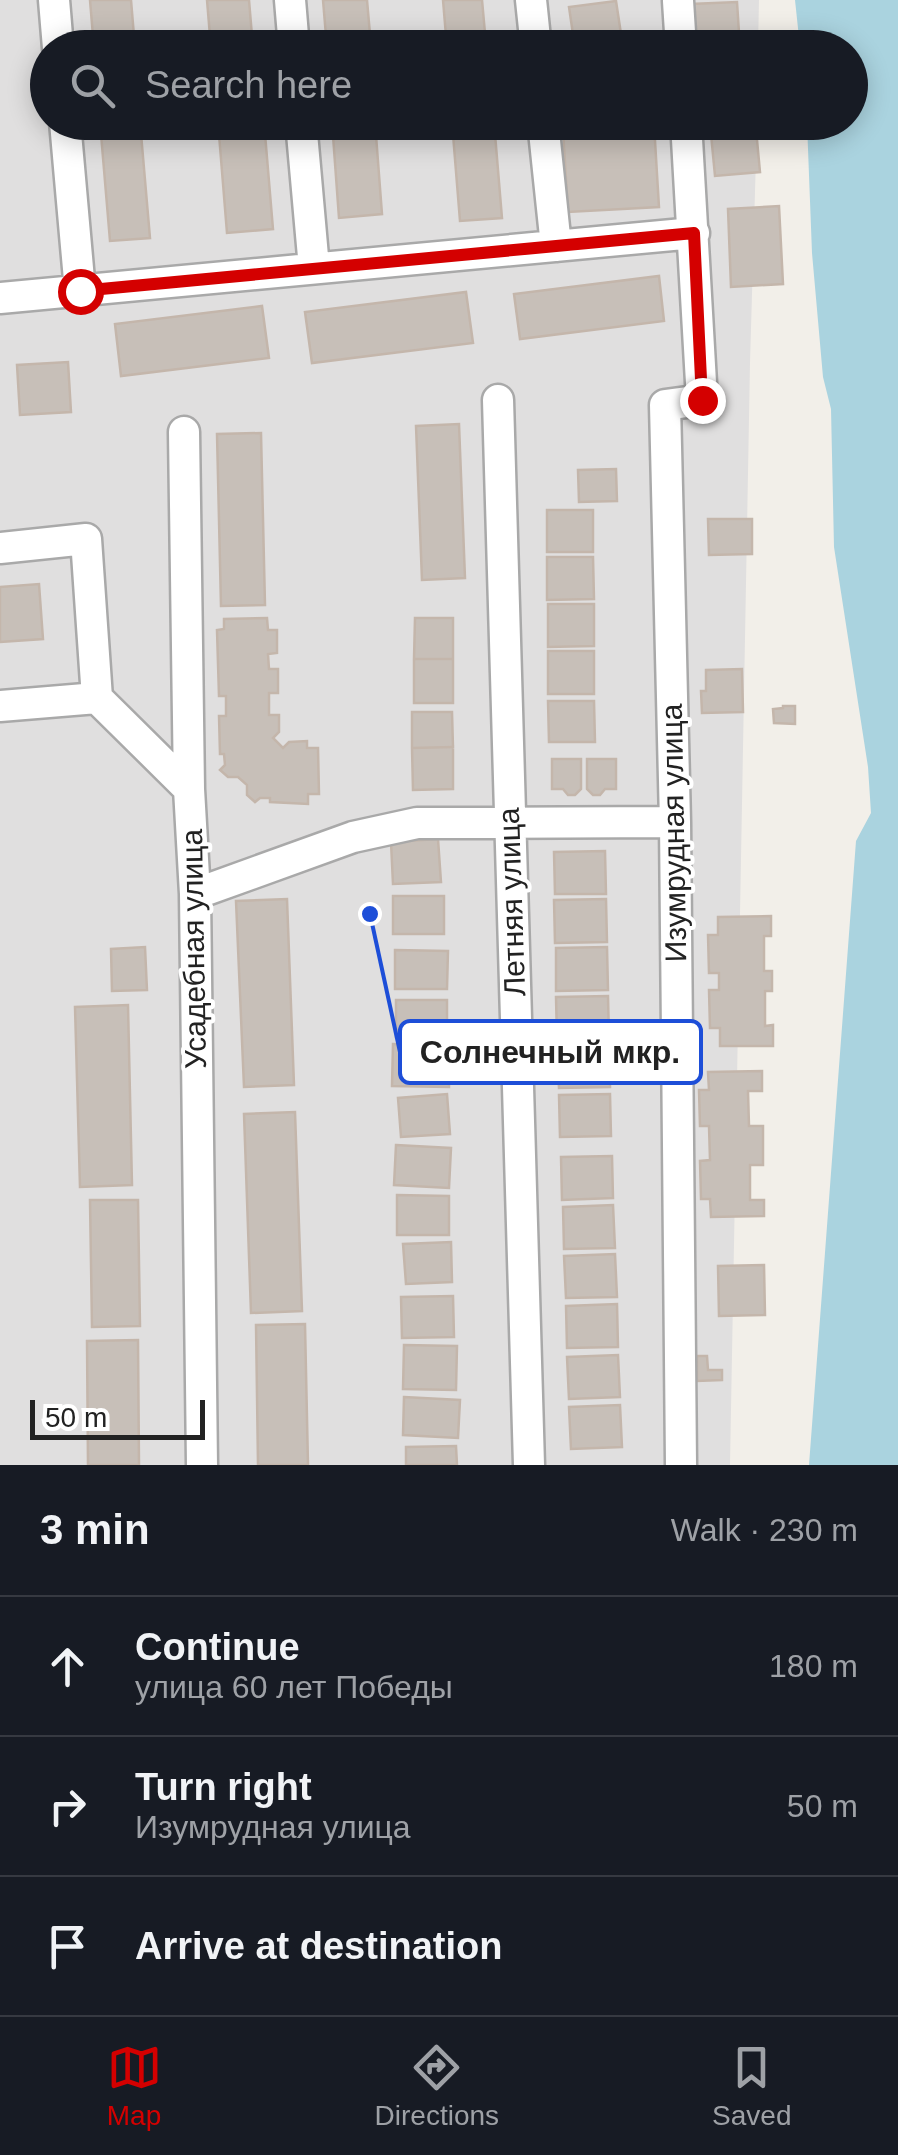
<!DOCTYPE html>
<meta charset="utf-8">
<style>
body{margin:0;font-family:Helvetica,sans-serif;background:#242831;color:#f1f3f6}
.scale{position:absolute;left:30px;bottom:25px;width:175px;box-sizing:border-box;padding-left:10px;border:5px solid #222;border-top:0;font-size:28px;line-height:35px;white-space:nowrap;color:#222;-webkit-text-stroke:8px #fff;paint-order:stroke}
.stop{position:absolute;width:30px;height:30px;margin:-22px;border:8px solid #d40000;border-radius:50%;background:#fff}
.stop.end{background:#d40000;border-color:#fff;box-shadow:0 2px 10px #0008}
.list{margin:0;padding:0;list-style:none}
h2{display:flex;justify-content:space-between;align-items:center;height:130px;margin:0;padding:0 40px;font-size:42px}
h2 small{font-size:32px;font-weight:400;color:#9ea1a6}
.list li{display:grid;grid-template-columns:65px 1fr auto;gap:30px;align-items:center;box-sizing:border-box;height:140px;padding:0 40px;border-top:2px solid #363941}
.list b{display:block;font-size:38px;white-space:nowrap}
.list p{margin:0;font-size:32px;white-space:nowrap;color:#9ea1a6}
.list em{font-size:32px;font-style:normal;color:#9ea1a6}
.icon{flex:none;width:55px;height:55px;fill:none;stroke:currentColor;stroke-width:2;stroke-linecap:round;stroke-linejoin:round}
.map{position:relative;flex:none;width:898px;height:1465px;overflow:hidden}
.search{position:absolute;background:#171b24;box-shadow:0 5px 25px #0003;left:30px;right:30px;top:30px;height:110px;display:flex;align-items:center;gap:25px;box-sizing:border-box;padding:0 35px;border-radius:55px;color:#9ea1a6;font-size:38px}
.sheet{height:550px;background:#171b24}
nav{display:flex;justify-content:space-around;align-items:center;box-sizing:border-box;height:140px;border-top:2px solid #363941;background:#171b24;font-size:28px;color:#9ea1a6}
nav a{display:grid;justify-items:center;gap:5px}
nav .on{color:#d40000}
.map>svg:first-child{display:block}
</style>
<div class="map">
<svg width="898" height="1465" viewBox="0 0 898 1465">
<rect width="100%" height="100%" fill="#f2efe9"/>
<!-- residential -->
<path fill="#e0dfdf" d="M0,0H759L758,47L48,48V122L757,123L750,363L730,1465H0Z"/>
<!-- water -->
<path fill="#aad3df" d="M795,0H898V1465H809L856,841L871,813L868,767L834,547L831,409L823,377L812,253L807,123L850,122V48L800,47Z"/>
<!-- building -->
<path fill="#c7bfb8" stroke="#c4b6ab" stroke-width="2.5" d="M90,0H131L135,48H94Z
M207,0H249L253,48H211Z
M323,0H367L371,46L327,48Z
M443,0H482L485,33L446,36Z
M616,1L623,47L575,48L569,7Z
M737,2L740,48H693L691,4Z
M100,122H140L150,238L110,241Z
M218,122H264L273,229L227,233Z
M332,122H375L382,214L339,218Z
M452,122H494L502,218L460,221Z
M654,124L659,207L568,212L563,130Z
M756,129L760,172L715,176L711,134Z
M779,206L783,284L731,287L728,209Z
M659,276L664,321L520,339L514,294Z
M466,292L473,343L312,363L305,312Z
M262,306L269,358L121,376L115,324Z
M68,362L71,412L20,415L17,365Z
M459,424L465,578L422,580L416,426Z
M261,433L265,605L221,606L217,434Z
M616,469L617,501L579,502L578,470Z
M547,510H593V552H547Z
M708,519H752V554L709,555Z
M547,557H593L594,599L547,600Z
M39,584L43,639L0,642V587Z
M548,604H594V646L548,647Z
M267,618L268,630H277V653L268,654L269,669H278V693H269V715H279V732L273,738L283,748L289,742L307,741V748H318L319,794H308V804L270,802V798H260L255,802L247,795V785L238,777H228L220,770L225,765L224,754H220L219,716H226V696H219L217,630L224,629V619Z
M415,618H453V659H414Z
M548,651H594V694H548Z
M414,659H453V703H414Z
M742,669L743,712L702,713L701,691H706V670Z
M548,701H594L595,742H549Z
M783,706H795V724L774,723L773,709L783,708Z
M412,712H452L453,747L412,748Z
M453,747V789L413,790L412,748Z
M552,759H581V789L575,795H568L563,789H552Z
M587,759H616V789H605L600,795H593L587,789Z
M438,839L441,882L393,884L391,842Z
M605,851L606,894H555L554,852Z
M393,896H444V934H393Z
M287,899L294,1085L244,1087L236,901Z
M606,899L607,942L555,943L554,900Z
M771,916V936H764V971H772V991H765V1026L773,1025V1046H720V1028H710L709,990H719V973H709L708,935H718V917Z
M145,947L147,990L112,991L111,949Z
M607,947L608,990L556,991V948Z
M395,950L448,951L447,989H395Z
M608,996L609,1038L557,1039L556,997Z
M396,1000H447V1035L396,1037Z
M128,1005L132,1185L80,1187L75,1007Z
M393,1044L450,1046L449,1087L392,1086Z
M609,1044L610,1087L559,1088L557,1046Z
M762,1071V1091H748L749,1126H763V1165H750V1200H764V1216L711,1217L710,1199H701L700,1161L710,1160L709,1126H700L699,1090H709L708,1072Z
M447,1094L450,1134L401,1137L398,1098Z
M610,1094L611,1136L560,1137L559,1095Z
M295,1112L302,1311L251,1313L244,1114Z
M396,1145L451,1148L449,1188L394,1185Z
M612,1156L613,1198L562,1200L561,1157Z
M397,1195L449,1196V1235H397Z
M90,1200H138L140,1326L92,1327Z
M613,1205L615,1248L564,1249L563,1207Z
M451,1242L452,1282L406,1284L403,1244Z
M615,1254L617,1297L566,1298L564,1256Z
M764,1265L765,1315L719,1316L718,1266Z
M453,1296L454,1337L402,1338L401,1297Z
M617,1304L618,1347L567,1348L566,1306Z
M305,1324L308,1465H258L256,1325Z
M138,1340L139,1465H88L87,1341Z
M404,1345L457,1346L456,1390L403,1389Z
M618,1355L620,1397L569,1399L567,1357Z
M697,1356H707L708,1370H722V1380L697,1381Z
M404,1397L460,1400L458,1438L403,1435Z
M620,1405L622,1447L571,1449L569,1407Z
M456,1446L457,1465H406V1447Z"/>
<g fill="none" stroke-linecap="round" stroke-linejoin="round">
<!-- minor casing -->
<g stroke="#a9a9a9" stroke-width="35">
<path id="minor" d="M54,0L58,48
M290,0L294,48
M531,0L536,48
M678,1L681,48
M65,122L80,291
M301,122L314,268
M543,122L556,246
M0,298L694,233
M498,400L529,1465
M184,432L189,789L195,894L202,1465
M0,548L86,539L97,698L189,789
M0,706L97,698
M195,894L353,837L417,823L675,822
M681,1465L675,822L665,405L702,400L686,122"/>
</g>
<!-- minor -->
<use href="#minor" stroke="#fff" stroke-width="30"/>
</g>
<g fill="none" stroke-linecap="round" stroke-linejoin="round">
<!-- route -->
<path stroke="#d40000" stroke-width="12" d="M80,291L694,233L702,400"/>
</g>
<g text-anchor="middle" stroke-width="8" stroke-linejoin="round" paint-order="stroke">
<!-- street labels -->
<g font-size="30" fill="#222" stroke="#fff">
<text transform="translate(674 833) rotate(-91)" y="10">Изумрудная улица</text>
<text transform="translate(512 902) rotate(-92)" y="10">Летняя улица</text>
<text transform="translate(194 949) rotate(-91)" y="10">Усадебная улица</text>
</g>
</g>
<!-- callouts -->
<path fill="none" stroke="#1d4ed8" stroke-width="4" d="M370 914L400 1052"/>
<circle fill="#1d4ed8" stroke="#fff" stroke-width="4" cx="370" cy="914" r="10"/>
<rect fill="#fff" stroke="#1d4ed8" stroke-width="4" x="400" y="1021" width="301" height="62" rx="10"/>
<g font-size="32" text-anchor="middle" font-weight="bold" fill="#222">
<text x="550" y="1063">Солнечный мкр.</text>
</g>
</svg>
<div class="scale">50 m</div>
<div class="stop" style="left:80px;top:291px"></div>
<div class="stop end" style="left:702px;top:400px"></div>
<div class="search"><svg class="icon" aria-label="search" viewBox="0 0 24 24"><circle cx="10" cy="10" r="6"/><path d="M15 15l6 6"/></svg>Search here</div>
</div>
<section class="sheet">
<h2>3 min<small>Walk · 230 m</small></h2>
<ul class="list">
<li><svg class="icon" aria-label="ahead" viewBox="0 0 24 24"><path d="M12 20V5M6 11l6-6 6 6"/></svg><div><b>Continue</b><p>улица 60 лет Победы</p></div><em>180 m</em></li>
<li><svg class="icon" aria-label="right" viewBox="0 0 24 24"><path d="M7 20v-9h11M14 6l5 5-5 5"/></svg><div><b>Turn right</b><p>Изумрудная улица</p></div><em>50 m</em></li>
<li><svg class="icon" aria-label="arrive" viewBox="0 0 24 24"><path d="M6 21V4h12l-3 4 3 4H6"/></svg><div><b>Arrive at destination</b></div></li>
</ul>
</section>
<nav>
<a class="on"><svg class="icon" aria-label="map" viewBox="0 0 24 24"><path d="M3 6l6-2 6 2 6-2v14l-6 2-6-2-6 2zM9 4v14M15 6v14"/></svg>Map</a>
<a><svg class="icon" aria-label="directions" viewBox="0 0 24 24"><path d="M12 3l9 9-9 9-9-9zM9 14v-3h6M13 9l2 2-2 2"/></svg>Directions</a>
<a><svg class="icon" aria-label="saved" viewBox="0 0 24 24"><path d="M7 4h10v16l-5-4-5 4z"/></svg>Saved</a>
</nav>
